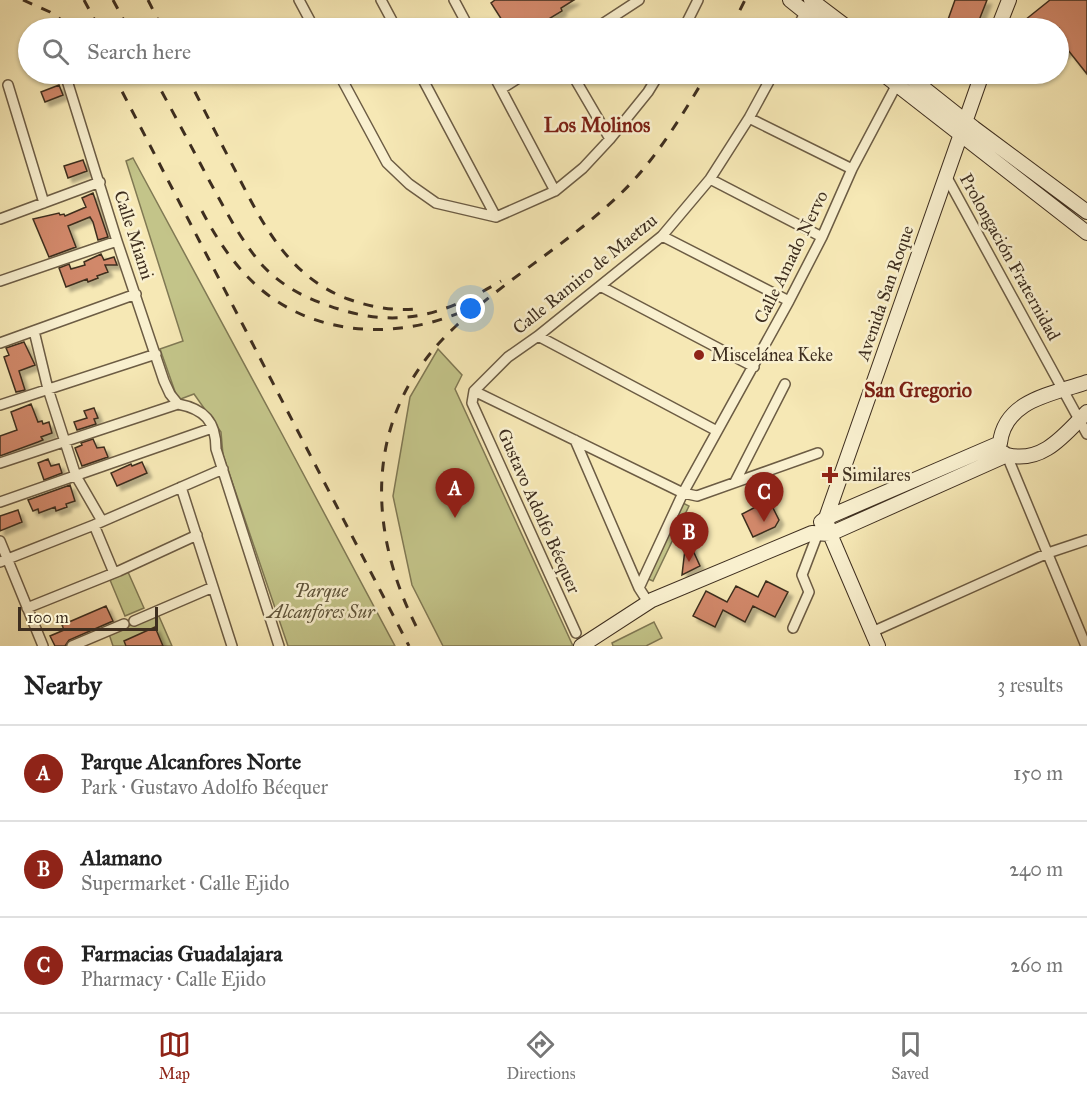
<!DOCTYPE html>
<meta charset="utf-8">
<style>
body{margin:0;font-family:"IM FELL Great Primer",serif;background:#f2f2f2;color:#222}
.scale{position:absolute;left:18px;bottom:15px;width:140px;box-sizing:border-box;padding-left:6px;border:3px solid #3e2e1f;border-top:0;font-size:16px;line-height:21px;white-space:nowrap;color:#3e2e1f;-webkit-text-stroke:4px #f9f0cf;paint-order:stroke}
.you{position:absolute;left:471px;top:309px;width:21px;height:21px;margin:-15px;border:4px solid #fff;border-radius:50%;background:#1a73e8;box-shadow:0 0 0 9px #1a73e833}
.badge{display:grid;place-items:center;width:39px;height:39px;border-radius:50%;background:#8f2418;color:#fff;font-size:20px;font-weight:700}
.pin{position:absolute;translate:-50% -50px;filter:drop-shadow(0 2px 3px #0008)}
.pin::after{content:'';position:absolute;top:32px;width:21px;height:18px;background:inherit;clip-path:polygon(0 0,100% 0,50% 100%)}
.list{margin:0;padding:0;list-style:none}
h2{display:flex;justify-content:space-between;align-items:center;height:78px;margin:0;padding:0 24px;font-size:26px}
h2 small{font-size:20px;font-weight:400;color:#767676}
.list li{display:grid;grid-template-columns:39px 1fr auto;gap:18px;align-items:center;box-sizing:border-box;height:96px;padding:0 24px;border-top:2px solid #e0e0e0}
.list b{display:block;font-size:22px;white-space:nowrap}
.list p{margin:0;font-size:20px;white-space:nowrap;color:#767676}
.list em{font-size:20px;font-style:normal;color:#767676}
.icon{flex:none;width:33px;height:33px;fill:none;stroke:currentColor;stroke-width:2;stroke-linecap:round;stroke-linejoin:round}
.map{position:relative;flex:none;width:1087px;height:646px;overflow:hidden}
.search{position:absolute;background:#fff;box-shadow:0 2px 4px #0004;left:18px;right:18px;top:18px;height:66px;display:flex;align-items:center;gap:15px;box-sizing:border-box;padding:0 21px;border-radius:33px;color:#767676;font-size:22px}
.sheet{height:366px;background:#fff}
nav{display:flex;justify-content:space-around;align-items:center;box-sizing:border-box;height:84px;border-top:2px solid #e0e0e0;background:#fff;font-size:16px;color:#767676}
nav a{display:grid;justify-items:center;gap:3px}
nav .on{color:#8f2418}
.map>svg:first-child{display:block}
</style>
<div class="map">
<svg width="1087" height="646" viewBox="0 0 1087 646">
<defs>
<filter id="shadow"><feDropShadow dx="4.5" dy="4.5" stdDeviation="1.5" flood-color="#0004"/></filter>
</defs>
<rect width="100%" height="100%" fill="#f6e8b5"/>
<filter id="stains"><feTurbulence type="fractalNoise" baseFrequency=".00333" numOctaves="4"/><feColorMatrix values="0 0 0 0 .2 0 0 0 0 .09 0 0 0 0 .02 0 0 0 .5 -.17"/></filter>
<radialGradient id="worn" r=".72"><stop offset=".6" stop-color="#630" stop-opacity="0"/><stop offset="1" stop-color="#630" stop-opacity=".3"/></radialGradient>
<!-- green -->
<path fill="#c3c489" stroke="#807954" stroke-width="1.5" d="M133,158L282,434L395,646H288L223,455L221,432L194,394L178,400L160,349L183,341L126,161Z
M438,349L462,375L455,389L573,646H443L412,585L393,496L410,397Z
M681,502L689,506L653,581L646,578Z
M128,572L144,608L125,616L110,580Z
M158,614L172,646H113L109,634Z
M654,622L662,638L646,646H613L612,643Z"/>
<!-- building -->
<path fill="#d1886a" stroke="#3e2e1f" stroke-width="1.5" filter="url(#shadow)" d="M495,0H574L561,8L562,11L534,28H507L491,3Z
M955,0H987L976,28H945Z
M1050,0H1087V74L1068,50L1059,57V28H1032L1025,20Z
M59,85L63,95L45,102L41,92Z
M83,160L87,171L68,178L64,166Z
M93,193L108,237L98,240L93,222L90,217L68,226L76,247L49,257L33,219L59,213L60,215L64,214L65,216L86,207L82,198Z
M101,254L104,260L114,257L117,265H105L108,272L97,276L98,278L88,282L87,279L66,287L59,268L69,264L71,269L85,265L84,262Z
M24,342L35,365L19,371L25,390L16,392L4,357L9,355L6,348Z
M31,404L38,422L42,421L43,424L49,422L52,433L41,437L43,440L38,442L0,456V436L17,430L11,412Z
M94,408L98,418L94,419L96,424L77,430L74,422L87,418L84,411Z
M93,439L97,448L104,447L108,457L82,466L75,448L82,445L81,443Z
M48,459L51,466L59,464L62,473L44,480L38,463Z
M142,462L147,473L117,486L111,473L131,464L132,466Z
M70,485L75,501L66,504L67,507L56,511L55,507L39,513L38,509L33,511L28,500Z
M769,500L779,520L775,527L753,537L742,514Z
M18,510L22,522L0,531V516Z
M691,546L700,566L682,575L685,549Z
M766,581L788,592L775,617L753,606L745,622L723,610L715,627L693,616L706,591L727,602L736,586L758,597Z
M106,606L113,621L69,640L65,646H55L50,636L64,630L62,625Z
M155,627L163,646H126L124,641Z"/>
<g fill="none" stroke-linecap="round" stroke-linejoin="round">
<!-- street casing -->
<g stroke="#6c5c44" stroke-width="12">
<path id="street" d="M299,0L314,28
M381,0L396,28
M454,0L469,28
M596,28L639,0
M684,28L698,0
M797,28L805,13
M65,74L117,241L164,381L170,394L178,404
M339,74L387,163L409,184L436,203L496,217L555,191L583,168L610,139L648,92L659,74
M420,74L496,217
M493,74L555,191
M572,74L610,139
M8,85L44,203
M501,89L525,74
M749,118L852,169
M945,174L1087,434
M710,179L822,237
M0,219L100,182
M662,236L789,301
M0,281L117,241
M600,286L754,367
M34,331L48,389L76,476L102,521
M538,336L717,431
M0,343L136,294
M474,391L683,493L697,496L818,453
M0,405L156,354
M575,440L639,588L648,602
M1005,451L1086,646
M0,463L178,404C204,409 216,421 216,449L279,646
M735,482L785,384
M181,487L232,646
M0,502L212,428
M94,525L114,573
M0,541L43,646
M0,562L94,525L223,469
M639,588L683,493L789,301L822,237L852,169L897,84
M27,608L119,571L197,535
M134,621L213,587
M793,628L809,592L802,575L818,533
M872,632L1048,553L1087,540
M576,633L472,403L474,391L508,357L538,336L662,236L710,179L749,118L773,74
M72,646L124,624"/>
</g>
<!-- secondary casing -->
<g stroke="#3e2e1f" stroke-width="16">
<path id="secondary" d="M790,0L825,28
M811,0L848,28
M998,28L1009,0
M883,74L1087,233
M906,74L974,128L1087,212
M821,522L826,518L1000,443C1005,399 1054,394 1087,382
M581,646L652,600L812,533L830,534L1007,455C1043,464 1065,434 1087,412
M878,646L830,534L826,518L982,74"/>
</g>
<!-- street -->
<use href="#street" stroke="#f9f0cf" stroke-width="9"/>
<!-- secondary -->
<use href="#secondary" stroke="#f9f0cf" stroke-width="14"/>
<!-- rail -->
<path stroke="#3e2e1f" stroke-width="3" stroke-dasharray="10 10" stroke-linecap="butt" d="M23,0L50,12L73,28
M84,0L99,28
M113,0L128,28
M148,0L162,28
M731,28L745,0
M113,74L409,646
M152,74C172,110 191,146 210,182C226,211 241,241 263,266C280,284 301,296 324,304C393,330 439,318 501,281
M186,74C202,106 219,139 236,172C263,225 289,277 348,299C370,307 392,311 416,309
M202,211C216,238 233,264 256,285C314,338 401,341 470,308
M416,626C364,522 366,409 456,326C506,279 566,245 616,198C654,163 681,117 707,74"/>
</g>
<!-- markers -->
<g fill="#8f2418" stroke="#f9f0cf" stroke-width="2">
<circle cx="699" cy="355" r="6"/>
<path d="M827 466h6v6h6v6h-6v6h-6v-6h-6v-6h6z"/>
</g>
<g text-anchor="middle" stroke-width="5" stroke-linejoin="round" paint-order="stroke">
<!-- street labels -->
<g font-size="18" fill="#3e2e1f" stroke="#f9f0cf">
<text transform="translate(134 235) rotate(72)" y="6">Calle Miami</text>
<text transform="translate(791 257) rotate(-64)" y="6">Calle Amado Nervo</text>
<text transform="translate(1010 257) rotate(61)" y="6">Prolongación Fraternidad</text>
<text transform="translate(585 274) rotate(-39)" y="6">Calle Ramiro de Maetzu</text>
<text transform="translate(885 293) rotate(-71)" y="6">Avenida San Roque</text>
<text transform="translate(539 511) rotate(66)" y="6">Gustavo Adolfo Béequer</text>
</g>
<!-- poi labels -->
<g font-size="18" fill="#3e2e1f" stroke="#f9f0cf" text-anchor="start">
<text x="711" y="361">Miscelánea Keke</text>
<text x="842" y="481">Similares</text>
</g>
<!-- park labels -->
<g font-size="18" font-style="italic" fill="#5f543a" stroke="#f9f0cf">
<text x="321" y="597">Parque<tspan x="321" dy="21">Alcanfores Sur</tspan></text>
</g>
<!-- neighbourhood labels -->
<g font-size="20" font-weight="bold" fill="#7a1f14" stroke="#f9f0cf">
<text x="597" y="132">Los Molinos</text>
<text x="918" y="397">San Gregorio</text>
</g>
</g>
<rect width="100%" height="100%" filter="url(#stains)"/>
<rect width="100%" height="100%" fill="url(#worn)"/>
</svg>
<div class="scale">100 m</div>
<div class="you"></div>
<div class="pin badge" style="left:455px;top:518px">A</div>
<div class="pin badge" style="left:689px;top:562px">B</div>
<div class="pin badge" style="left:764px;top:522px">C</div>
<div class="search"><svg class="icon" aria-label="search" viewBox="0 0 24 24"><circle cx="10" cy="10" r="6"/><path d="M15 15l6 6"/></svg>Search here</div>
</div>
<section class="sheet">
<h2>Nearby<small>3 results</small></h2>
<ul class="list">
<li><span class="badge">A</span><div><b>Parque Alcanfores Norte</b><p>Park · Gustavo Adolfo Béequer</p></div><em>150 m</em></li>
<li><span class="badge">B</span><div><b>Alamano</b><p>Supermarket · Calle Ejido</p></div><em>240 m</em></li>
<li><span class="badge">C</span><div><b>Farmacias Guadalajara</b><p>Pharmacy · Calle Ejido</p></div><em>260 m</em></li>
</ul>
</section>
<nav>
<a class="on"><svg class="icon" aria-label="map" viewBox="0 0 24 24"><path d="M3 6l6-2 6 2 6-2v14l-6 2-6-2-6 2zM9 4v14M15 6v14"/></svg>Map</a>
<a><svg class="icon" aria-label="directions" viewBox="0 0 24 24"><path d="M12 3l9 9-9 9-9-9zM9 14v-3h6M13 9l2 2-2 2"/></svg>Directions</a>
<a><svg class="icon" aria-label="saved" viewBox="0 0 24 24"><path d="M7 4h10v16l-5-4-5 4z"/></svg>Saved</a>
</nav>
